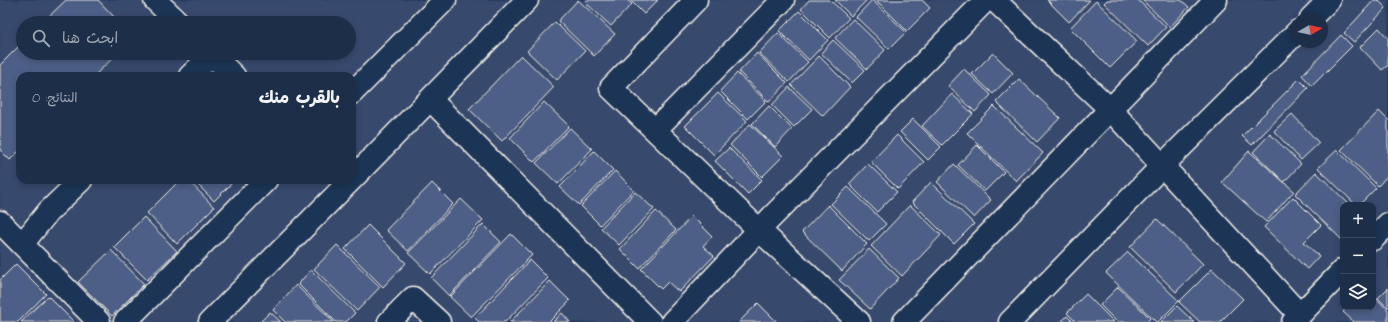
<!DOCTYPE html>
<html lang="ar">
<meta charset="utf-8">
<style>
body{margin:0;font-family:"Architects Daughter","Playpen Sans Arabic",sans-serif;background:#25364f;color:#f1f3f6;direction:rtl}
.controls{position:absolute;right:12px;bottom:12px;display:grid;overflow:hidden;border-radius:8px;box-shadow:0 2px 6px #0003}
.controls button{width:36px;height:36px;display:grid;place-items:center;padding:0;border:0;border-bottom:1px solid #3b4a60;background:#1d2e48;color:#f1f3f6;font:20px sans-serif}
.compass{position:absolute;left:1292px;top:12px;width:36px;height:36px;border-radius:50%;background:#1d2e48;box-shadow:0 2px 6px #0003;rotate:81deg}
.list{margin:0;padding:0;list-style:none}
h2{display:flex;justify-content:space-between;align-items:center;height:52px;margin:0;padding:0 16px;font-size:17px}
h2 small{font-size:13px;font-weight:400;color:#a0a8b4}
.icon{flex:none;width:22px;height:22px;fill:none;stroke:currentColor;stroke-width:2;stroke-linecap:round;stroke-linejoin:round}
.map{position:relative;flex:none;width:1388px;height:322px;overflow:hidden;direction:ltr}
.search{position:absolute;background:#1d2e48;box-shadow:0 2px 6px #0003;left:16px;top:16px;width:340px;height:44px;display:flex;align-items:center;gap:10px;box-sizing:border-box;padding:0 14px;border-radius:22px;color:#a0a8b4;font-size:15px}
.panel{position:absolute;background:#1d2e48;box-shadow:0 2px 6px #0003;left:16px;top:72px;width:340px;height:112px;border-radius:12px;direction:rtl}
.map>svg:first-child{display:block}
</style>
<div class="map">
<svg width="1388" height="322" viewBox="0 0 1388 322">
<rect width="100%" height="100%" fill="#273d60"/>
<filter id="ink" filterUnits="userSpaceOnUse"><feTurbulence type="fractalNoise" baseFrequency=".025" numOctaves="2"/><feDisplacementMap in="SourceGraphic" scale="8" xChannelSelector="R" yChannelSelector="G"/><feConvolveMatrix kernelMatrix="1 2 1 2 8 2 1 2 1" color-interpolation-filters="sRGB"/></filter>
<g filter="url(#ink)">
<!-- built -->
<path fill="#374a6e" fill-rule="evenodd" d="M0,0H1388V322H0ZM1298,18H1322V42H1298ZM23,23H349V53H23ZM20,76H352V180H20ZM1343,205H1373V307H1343Z"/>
<!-- building -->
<path fill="#4e5f86" stroke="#f4f1e8" d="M66,0H98L120,23H42Z
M578,0L615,34L594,56L558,21Z
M587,0H627L632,4L611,26L585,2Z
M630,0H658L644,14Z
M809,0H830L849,18L830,38L801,9Z
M835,0H867L851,16Z
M872,0L906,32L889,49L856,17Z
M876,0H922L930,8L907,31Z
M1047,0H1090L1069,22Z
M1107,0H1138L1166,27L1148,46L1104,3Z
M1142,0H1181L1189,7L1170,27Z
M1374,0H1378L1386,8L1354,42L1344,33Z
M1096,1L1137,41L1110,68L1070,28Z
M799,11L828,40L809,60L779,31Z
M853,19L885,50L867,69L835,38Z
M555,22L585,51L557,80L527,51Z
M1379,28L1388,38V65L1382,70L1360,47Z
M778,33L808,62L789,82L759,53Z
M1341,35L1352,46L1312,86L1302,75Z
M833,40L865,70L852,83L821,53Z
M23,42V53H118L94,76H20V150L10,160L0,150V65Z
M757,53L787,83L769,102L739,72Z
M993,53L1013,73L993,94L972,74Z
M521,55L554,87L502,141L469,109Z
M819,56L850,87L823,116L791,85Z
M964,69L991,95L975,112L948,86Z
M737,73L766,101L748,119L720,91Z
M1019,79L1060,118L1037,142L996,102Z
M1299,79L1308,88L1252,145L1242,136Z
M789,87L812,109L794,127L772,105Z
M718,93L747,121L714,155L685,126Z
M952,94L973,114L942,145L922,126Z
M544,102L569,126L534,162L510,138Z
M769,106L792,129L775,147L752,124Z
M994,106L1043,153L1016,181L967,133Z
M1379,111L1388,120V175L1378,186L1341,150Z
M1292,114L1319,143L1301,160L1274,131Z
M913,119L941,147L928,160L900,132Z
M750,124L783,156L762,177L730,145Z
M570,128L592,149L558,184L536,163Z
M1270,134L1301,164L1284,182L1253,152Z
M897,135L924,162L898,189L871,162Z
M977,145L1004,172L985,191L958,165Z
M729,148L762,180L748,194L715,161Z
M1337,150L1376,188L1359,205H1356L1318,168Z
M594,151L613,170L579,205L560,187Z
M1249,151L1294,191L1266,222L1222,182Z
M868,164L897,192L877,212L849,184Z
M954,164L991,200L974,218L937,182Z
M615,171L634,190L600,225L581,206Z
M1316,172L1350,205H1343V241L1295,194Z
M180,180H188L214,207L177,244L147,213Z
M193,180H235L214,201Z
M931,182L974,224L954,244L912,202Z
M432,183L453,204L408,251L386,230Z
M848,187L886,224L869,241L831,204Z
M635,192L654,209L619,245L601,228Z
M1293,197L1321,225L1304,242L1319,256L1307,269L1264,227Z
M461,199L483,220L430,274L408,253Z
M828,205L867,244L842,271L802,232Z
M910,205L941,235L902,276L871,246Z
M656,211L676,230L639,268L620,249Z
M692,216L712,236L703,246L714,256L679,292L668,282L661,289L641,269Z
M144,217L177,251L147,280L114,247Z
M1157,219L1203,264L1176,292L1130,247Z
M483,224L501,242L449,296L431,278Z
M368,225L406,263L383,287L345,249Z
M511,234L532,255L471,317L450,297Z
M337,245L380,287L357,311L314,269Z
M869,249L899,278L870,309L839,280Z
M111,250L144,284L112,316L78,282Z
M1128,252L1179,301L1158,322H1156L1106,273Z
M530,260L548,278L505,322H479L475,318Z
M16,264L46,294L18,322H0V280Z
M1212,269L1243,299L1220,322H1200L1179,302Z
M311,270L355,313L346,322H336L298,284Z
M550,281L570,301L549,322H510Z
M296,285L334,322H285L273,310Z
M1118,287L1150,318L1147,322H1117L1100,305Z
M1388,288V308L1378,298Z
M1086,294L1114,322H1076L1067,313Z
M1373,295L1388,310V322H1354L1343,312L1348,307H1373Z
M48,296L74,322H21Z
M758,303L777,322H739Z
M1177,306L1194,322H1161Z
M270,312L281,322H260Z
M562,313L570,322H553Z
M1067,316L1073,322H1061Z"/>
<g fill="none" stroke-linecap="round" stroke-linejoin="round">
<!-- minor casing -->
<g stroke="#f4f1e8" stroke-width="25">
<path id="minor" d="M155,0L179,23
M696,0L611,88L759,230L859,322
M994,0L1110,109L1300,315
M1311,18L1329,0
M210,53L234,76
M190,76L212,55
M352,93L445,0
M431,100L650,322
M655,130L783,0
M352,179L527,0
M0,222L99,322
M1373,239L1388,224
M23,243L48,212L81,180
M125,322L266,180
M210,322L351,180
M389,322L413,298L439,322
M672,322L759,230L986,0
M904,322L1216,0
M1010,322L1163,165L1298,31
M1293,322L1343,270"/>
</g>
<!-- minor -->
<use href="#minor" stroke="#1d3557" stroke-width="22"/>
</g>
</g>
</svg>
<div class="controls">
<button>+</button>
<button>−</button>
<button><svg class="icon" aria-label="layers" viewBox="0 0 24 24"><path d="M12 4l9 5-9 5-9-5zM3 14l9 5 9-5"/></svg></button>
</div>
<svg class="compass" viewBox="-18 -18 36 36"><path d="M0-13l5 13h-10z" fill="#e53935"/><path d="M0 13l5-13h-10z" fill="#a0a8b4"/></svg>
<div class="search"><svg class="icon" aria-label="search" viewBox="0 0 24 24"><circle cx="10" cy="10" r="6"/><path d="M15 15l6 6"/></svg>ابحث هنا</div>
<section class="panel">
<h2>بالقرب منك<small>النتائج: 0</small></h2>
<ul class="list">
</ul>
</section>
</div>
